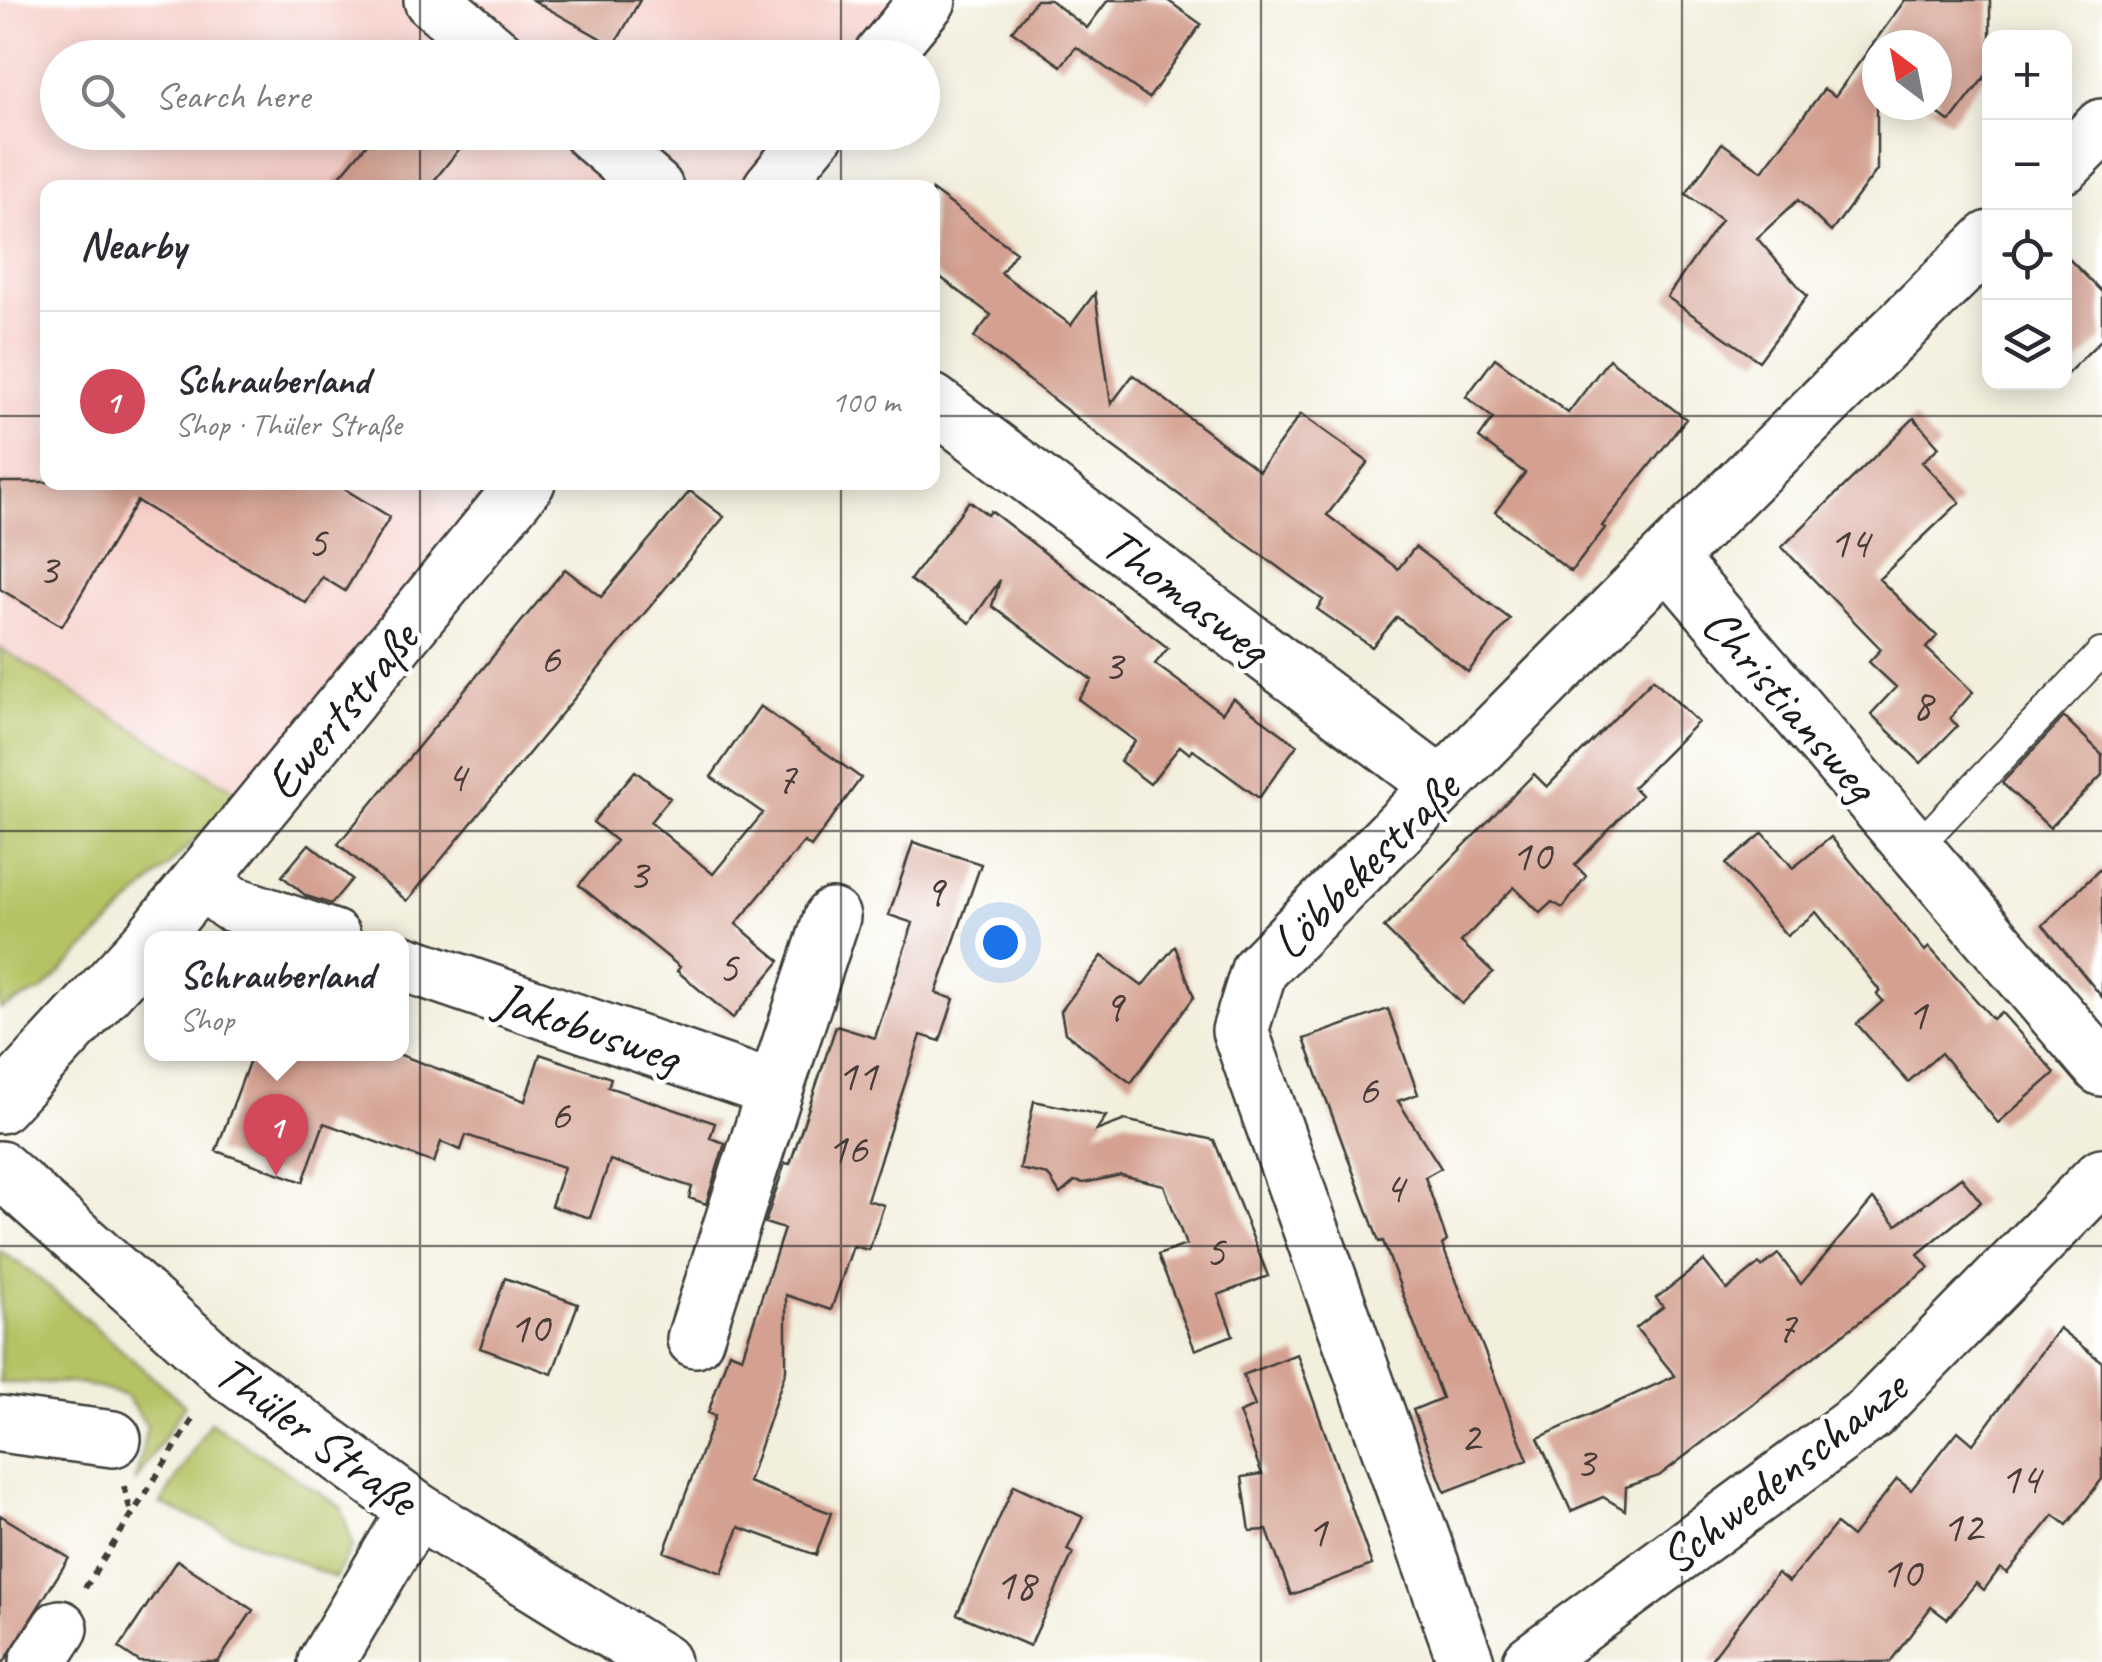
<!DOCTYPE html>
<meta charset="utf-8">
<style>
body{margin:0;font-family:Caveat,sans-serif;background:#f7f7f7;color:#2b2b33}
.controls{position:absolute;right:30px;top:30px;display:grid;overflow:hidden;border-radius:20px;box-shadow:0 5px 25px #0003}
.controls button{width:90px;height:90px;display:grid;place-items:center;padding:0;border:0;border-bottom:2px solid #e1e1e2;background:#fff;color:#2b2b33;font:50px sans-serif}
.compass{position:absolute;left:1862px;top:30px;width:90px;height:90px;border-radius:50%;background:#fff;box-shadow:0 5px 25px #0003;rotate:328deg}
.you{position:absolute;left:1000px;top:942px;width:35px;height:35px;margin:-25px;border:8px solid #fff;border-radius:50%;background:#1a73e8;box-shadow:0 0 0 15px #1a73e833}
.badge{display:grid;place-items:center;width:65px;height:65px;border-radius:50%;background:#d1495b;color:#fff;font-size:32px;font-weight:700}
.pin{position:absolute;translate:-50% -82px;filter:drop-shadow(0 2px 5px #0008)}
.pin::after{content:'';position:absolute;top:52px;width:35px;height:30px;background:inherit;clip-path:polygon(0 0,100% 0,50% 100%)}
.popup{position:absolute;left:144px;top:931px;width:265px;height:130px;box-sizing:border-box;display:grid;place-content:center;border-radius:20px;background:#fff;filter:drop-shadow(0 2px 8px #0005);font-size:32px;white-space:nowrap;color:#7c7c81}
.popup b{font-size:38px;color:#2b2b33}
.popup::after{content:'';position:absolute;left:50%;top:100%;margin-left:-20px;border:20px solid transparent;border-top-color:#fff}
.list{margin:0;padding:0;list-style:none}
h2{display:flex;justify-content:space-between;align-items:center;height:130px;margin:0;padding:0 40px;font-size:42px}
h2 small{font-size:32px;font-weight:400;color:#7c7c81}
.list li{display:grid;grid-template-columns:65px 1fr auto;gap:30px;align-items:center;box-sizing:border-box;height:180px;padding:0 40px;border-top:2px solid #e1e1e2}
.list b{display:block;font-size:38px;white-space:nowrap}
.list p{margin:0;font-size:32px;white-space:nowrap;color:#7c7c81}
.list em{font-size:32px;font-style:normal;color:#7c7c81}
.icon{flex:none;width:55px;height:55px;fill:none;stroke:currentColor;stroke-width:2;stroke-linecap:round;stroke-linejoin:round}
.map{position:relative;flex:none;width:2102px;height:1662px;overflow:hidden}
.search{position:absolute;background:#fff;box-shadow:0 5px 25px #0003;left:40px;top:40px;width:900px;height:110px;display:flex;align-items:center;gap:25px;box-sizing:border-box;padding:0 35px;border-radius:55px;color:#7c7c81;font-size:38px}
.panel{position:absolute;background:#fff;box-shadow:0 5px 25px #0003;left:40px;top:180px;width:900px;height:310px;border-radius:20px}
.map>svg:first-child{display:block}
</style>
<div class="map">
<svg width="2102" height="1662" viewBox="0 0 2102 1662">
<rect width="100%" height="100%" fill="#fff"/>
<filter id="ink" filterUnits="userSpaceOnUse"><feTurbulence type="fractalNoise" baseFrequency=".01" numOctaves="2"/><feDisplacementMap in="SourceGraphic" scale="20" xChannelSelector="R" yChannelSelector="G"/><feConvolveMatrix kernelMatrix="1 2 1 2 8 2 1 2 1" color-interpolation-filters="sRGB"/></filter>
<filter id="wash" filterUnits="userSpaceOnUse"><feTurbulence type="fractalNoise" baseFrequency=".0048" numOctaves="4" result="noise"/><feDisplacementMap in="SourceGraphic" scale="40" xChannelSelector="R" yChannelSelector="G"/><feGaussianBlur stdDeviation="2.25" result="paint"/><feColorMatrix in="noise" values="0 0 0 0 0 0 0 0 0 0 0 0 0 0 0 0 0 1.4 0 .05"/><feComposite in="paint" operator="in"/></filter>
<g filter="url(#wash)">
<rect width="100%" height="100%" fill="#f3efdd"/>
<!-- built -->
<path fill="#f7d0ca" d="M0,0H902L854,57L58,58V132L792,133L746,187L48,188V482L500,483L241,794L0,648Z"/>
<!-- green -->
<path fill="#b6c365" stroke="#697040" stroke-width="2.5" d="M0,648L241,794L43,990L0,1009Z
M0,1251L29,1270L185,1405L135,1482L147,1426L126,1396L80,1383H0Z
M210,1422L341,1507L353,1546L335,1578L161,1504Z"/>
<g id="blocks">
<!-- building -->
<path fill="#d4a091" d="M533,0H640L614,46Z
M1036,0H1050L1087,28L1108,0H1167L1201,24L1149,98L1076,47L1061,66L1012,31Z
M1905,0H1990V70L1950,122L1927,105H1937V45H1877V170L1831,232L1798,200L1757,238L1807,296L1759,361L1667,297L1721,220L1686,194L1722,143L1762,171L1824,89L1835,96Z
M377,132H473L428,188H330Z
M932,190L1016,252L1001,273L1071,325L1095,293L1111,404L1133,375L1259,471L1301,414L1368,462L1327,515L1398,569L1415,547L1510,619L1468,672L1397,617L1372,647L1317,609L1323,600L1111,445L974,337L991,315L932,271Z
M2064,254L2102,292V339L2064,377Z
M1495,358L1568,413L1609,359L1686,419L1602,526L1605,528L1571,572L1495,512L1525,473L1479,438L1493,418L1466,397Z
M1914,418L1939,447L1922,462L1960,502L1879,579L1937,636L1926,648L1973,692L1950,718L1957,726L1921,763L1871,714L1896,687L1869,662L1881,649L1782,547Z
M0,482H333L390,517L345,591L322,577L306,603L137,501L62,626L0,589Z
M690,491L724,517L407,901L338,844L565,569L601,597Z
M969,501L988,515L991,511L1168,648L1155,664L1222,713L1233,698L1297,745L1259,798L1193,750L1190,754L1180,746L1150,784L1120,761L1135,741L1078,699L1092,680L992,606L1000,580L970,623L910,580Z
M1653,679L1698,722L1633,787L1641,795L1575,865L1586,876L1563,908L1552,902L1540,913L1514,887L1461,942L1493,972L1462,1004L1384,928L1534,774L1547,787Z
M760,706L861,778L811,847L804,842L736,924L780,961L733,1018L677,971L680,967L579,885L616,841L593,822L635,771L670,798L650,822L713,874L763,813L711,777Z
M2064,717L2102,754V775L2050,828L2002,783Z
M1763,833L1793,868L1831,837L1925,951L1929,947L1993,1019L2001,1012L2055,1073L1998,1123L1941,1053L1908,1082L1857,1024L1883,1001L1877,994L1880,991L1816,912L1787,936L1726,864Z
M913,842L981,864L936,993L954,999L940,1041L921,1035L867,1200L884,1205L869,1250L853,1246L831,1310L786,1295V1370L748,1482L831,1513L816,1555L739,1527L722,1573L664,1552L715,1416L708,1413L729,1352L742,1357L784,1229L765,1223L785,1163L790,1164L836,1026L875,1038L913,923L889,915Z
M309,844L352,879L331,904L306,896L282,876Z
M2102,867V997L2043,925Z
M1175,946L1194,997L1131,1083L1065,1033L1061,1011L1102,956L1142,986Z
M1388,1009L1418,1094L1398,1101L1441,1168L1425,1177L1447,1241L1442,1245L1528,1460L1445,1492L1413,1410L1442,1398L1383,1241L1379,1242L1304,1039Z
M252,1054H398L525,1101L540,1054L611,1078L608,1087L715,1123L710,1138L725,1143L706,1204L689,1198L692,1187L610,1160L590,1218L551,1206L564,1167L466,1135L461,1150L441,1142L434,1163L324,1123L303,1182L216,1151Z
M1034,1101L1106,1116L1096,1131L1125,1120L1214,1140L1268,1276L1218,1295L1233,1335L1195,1350L1158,1255L1186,1245L1164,1185L1121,1175L1084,1183L1075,1181L1060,1194L1048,1175L1020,1169Z
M1961,1177L1981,1202L1918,1254L1929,1268L1659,1476L1626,1487L1625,1510L1603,1497L1571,1511L1538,1438L1675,1376L1636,1328L1663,1307L1656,1298L1704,1261L1727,1290L1759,1264L1762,1267L1778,1254L1801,1284L1873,1199L1897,1225Z
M505,1278L578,1304L552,1374L480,1348Z
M2059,1328L2102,1362V1479L2067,1525L2054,1515L2007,1573L2000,1568L1984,1590L1976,1583L1947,1619L1931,1607L1890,1662H1709L1777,1573L1789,1582L1836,1524L1852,1537L1897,1479L1911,1490L1958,1431L1973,1444Z
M1297,1354L1372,1565L1291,1595L1267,1530L1250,1531L1242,1477L1262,1474L1239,1413L1255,1406L1243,1375Z
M1014,1485L1083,1517L1067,1550L1073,1553L1030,1646L957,1614Z
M0,1515L69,1558L4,1662H0Z
M177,1560L253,1610L218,1662H140L119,1648Z"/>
</g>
</g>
<g filter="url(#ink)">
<use href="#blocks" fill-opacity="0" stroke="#3c3c39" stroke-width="2.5"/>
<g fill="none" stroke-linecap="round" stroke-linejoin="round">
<!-- lane casing -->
<g stroke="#3c3c39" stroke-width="32">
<path id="lane" d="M1916,848L2101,653"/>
</g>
<!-- street casing -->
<g stroke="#3c3c39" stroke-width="60">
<path id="street" d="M432,0L500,58
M880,58L928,0
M590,132L655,188
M2064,165L2102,127
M771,188L817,132
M932,402L1441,786
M1667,558L2102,1068
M201,879L230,903L333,938
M153,938L527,482
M401,962L775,1090L695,1339
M775,1090L832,917
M0,1105L151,941
M0,1424L113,1439
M38,1662L60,1628
M326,1662L416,1510
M1466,1662L1240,1031L1259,970L1661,564L1990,239
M1531,1662L1870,1413L2102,1176"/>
</g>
<!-- secondary casing -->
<g stroke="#3c3c39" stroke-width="60">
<path id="secondary" d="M0,1169L225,1370L416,1510L662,1662"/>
</g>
<!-- path -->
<path stroke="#3c3c39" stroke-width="6" stroke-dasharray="8 8" stroke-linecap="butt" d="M124,1486L131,1513
M85,1588L197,1413"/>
<!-- lane -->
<use href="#lane" stroke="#fff" stroke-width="28"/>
<!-- street -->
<use href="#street" stroke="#fff" stroke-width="55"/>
<!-- secondary -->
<use href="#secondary" stroke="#fff" stroke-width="55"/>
</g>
</g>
<!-- grid -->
<path fill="none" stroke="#1c1c1c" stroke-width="2.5" stroke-opacity="0.55" d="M420,0V58M841,0V58M1261,0V1662M1682,0V1662M420,132V188M841,132V188M0,416H48M932,416H2102M420,482V1662M841,482V1662M0,831H2102M0,1246H2102"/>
<g text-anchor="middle" stroke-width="9" stroke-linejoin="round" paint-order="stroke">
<!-- number labels -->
<g font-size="45" fill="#4a3d39">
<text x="317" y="557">5</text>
<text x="1849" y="557">14</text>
<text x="48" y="584">3</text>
<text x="550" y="673">6</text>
<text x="1113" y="680">3</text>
<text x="1922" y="719">8</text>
<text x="456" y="791">4</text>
<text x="786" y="793">7</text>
<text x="1531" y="870">10</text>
<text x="638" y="889">3</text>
<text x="934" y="906">9</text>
<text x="728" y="982">5</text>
<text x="1113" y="1021">9</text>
<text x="1917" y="1029">1</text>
<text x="857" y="1090">11</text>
<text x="1368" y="1104">6</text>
<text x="560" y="1129">6</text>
<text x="847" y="1163">16</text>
<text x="1394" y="1202">4</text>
<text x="1215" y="1266">5</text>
<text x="529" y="1342">10</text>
<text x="1786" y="1342">7</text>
<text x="1470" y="1451">2</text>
<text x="1585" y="1477">3</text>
<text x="2020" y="1493">14</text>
<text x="1962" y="1541">12</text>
<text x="1317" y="1546">1</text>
<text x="1901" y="1587">10</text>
<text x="1015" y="1599">18</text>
</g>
<!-- street labels -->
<g font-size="50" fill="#1c1c1c" stroke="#fff">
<text transform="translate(1187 594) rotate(37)" y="18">Thomasweg</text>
<text transform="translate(1791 703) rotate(49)" y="18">Christiansweg</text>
<text transform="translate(340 710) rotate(-51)" y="18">Ewertstraße</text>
<text transform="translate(1364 864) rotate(-45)" y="18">Löbbekestraße</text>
<text transform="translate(588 1026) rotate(19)" y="18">Jakobusweg</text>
<text transform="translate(317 1434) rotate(36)" y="18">Thüler Straße</text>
<text transform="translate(1782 1471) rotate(-38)" y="18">Schwedenschanze</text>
</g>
</g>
</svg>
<div class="controls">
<button>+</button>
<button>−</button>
<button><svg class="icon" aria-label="locate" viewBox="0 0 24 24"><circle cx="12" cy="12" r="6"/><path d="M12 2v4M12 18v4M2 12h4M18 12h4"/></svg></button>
<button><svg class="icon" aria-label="layers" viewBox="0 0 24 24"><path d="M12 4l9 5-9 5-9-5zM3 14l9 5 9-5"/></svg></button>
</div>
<svg class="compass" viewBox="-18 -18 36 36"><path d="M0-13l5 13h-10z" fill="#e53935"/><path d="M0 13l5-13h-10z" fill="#7c7c81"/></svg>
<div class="you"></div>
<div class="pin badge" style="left:276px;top:1176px">1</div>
<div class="popup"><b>Schrauberland</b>Shop</div>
<div class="search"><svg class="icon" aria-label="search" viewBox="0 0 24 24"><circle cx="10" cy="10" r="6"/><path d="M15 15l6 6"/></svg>Search here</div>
<section class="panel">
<h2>Nearby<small></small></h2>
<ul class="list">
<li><span class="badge">1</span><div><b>Schrauberland</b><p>Shop · Thüler Straße</p></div><em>100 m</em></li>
</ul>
</section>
</div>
